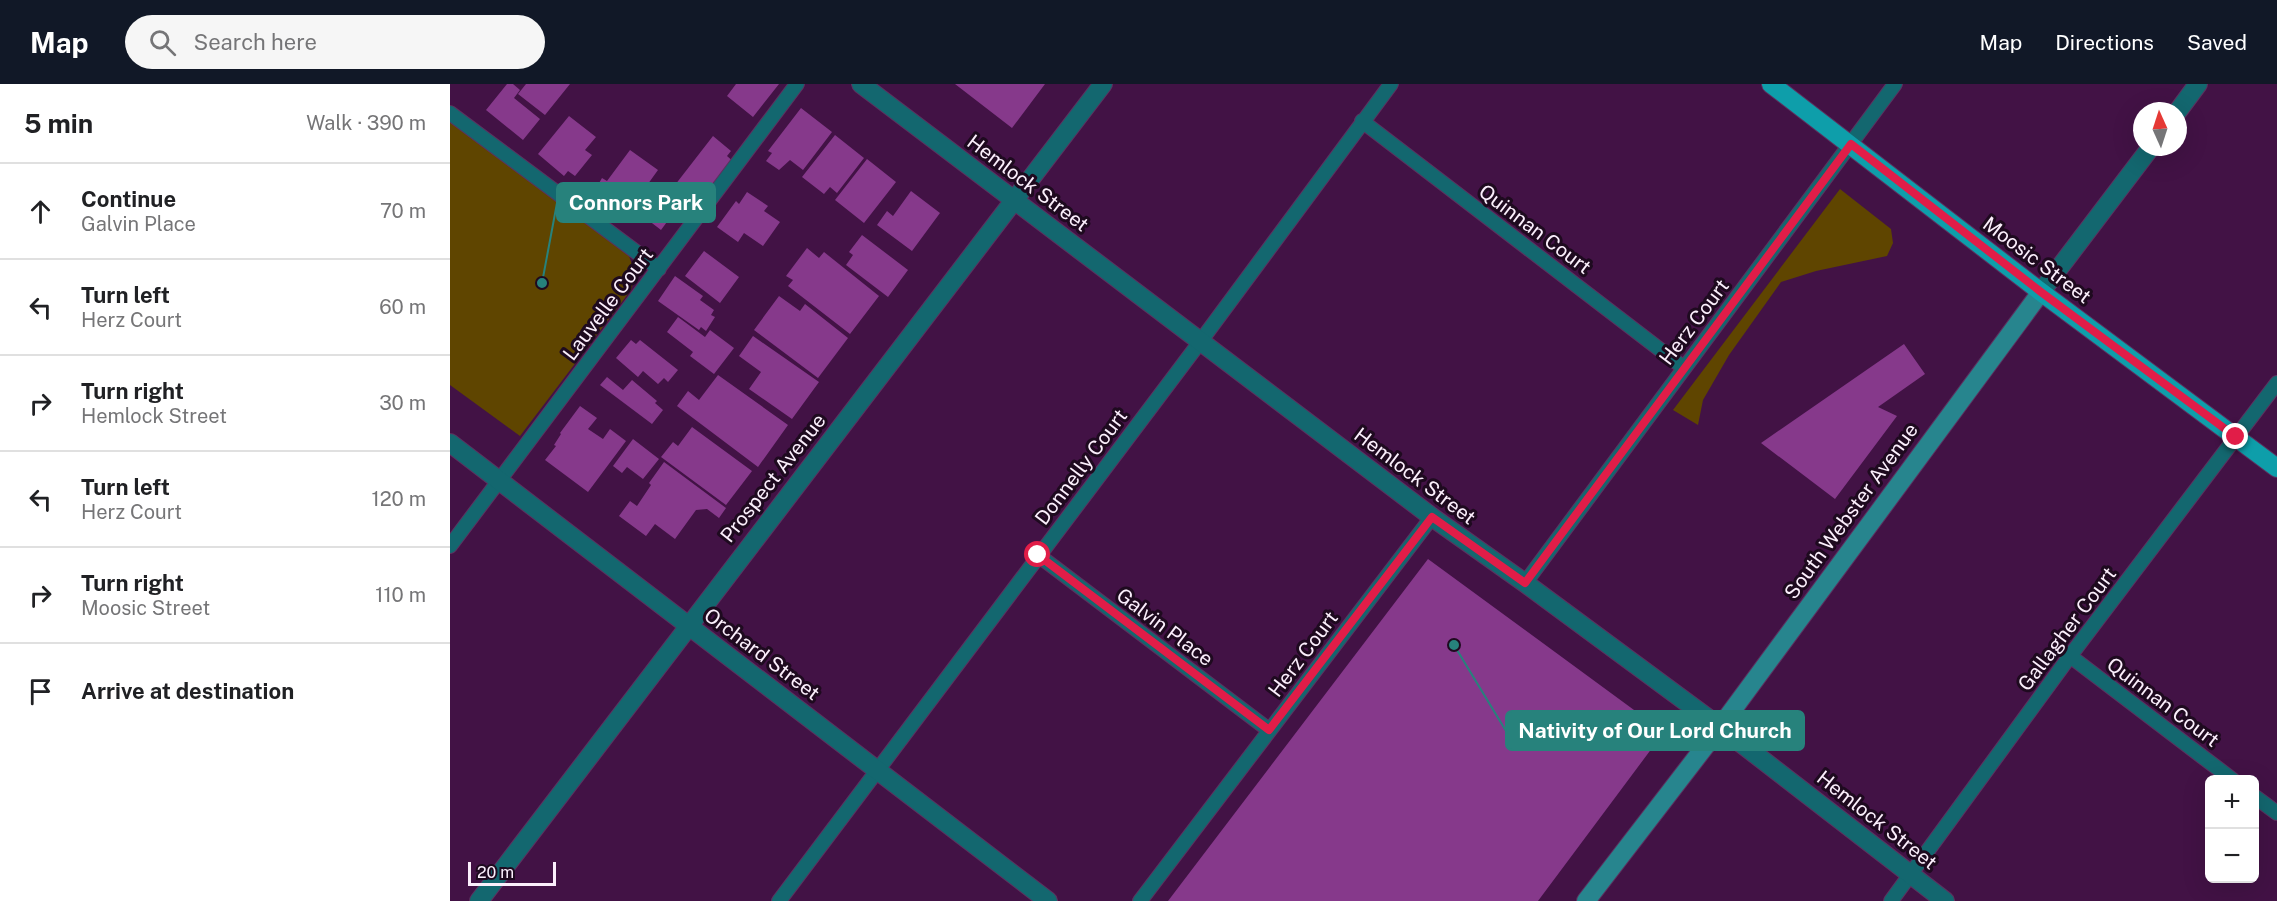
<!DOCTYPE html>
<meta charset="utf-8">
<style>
body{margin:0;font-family:"Public Sans",sans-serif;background:#f6f6f6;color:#202124}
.controls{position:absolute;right:18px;bottom:18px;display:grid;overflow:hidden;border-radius:9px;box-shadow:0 6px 24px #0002}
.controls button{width:54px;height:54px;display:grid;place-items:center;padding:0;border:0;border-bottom:2px solid #e0e0e0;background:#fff;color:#202124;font:30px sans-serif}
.compass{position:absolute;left:1683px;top:18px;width:54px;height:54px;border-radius:50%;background:#fff;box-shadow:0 6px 24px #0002;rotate:357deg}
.scale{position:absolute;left:18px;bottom:15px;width:88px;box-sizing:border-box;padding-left:6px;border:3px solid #fbeffc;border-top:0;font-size:16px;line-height:21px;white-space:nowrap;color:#fbeffc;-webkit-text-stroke:4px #1e0a1f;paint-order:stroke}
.stop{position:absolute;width:18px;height:18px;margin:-14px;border:4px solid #e11d48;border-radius:50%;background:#fff}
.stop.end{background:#e11d48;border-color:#fff;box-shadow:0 2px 6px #0008}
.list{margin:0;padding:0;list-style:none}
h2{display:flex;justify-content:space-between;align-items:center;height:78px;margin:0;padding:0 24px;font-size:26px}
h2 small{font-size:20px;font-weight:400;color:#757577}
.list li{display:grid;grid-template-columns:39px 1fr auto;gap:18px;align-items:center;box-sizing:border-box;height:96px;padding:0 24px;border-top:2px solid #e0e0e0}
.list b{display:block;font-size:22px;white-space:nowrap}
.list p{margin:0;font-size:20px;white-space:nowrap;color:#757577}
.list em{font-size:20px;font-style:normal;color:#757577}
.icon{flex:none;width:33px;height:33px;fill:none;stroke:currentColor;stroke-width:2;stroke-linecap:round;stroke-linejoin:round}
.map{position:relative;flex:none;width:1827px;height:817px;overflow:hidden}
header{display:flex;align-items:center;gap:36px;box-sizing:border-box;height:84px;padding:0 30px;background:#111827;color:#fff}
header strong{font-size:28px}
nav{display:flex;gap:33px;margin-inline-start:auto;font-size:21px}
.search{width:420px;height:54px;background:#f6f6f6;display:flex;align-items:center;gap:15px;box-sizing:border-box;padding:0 21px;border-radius:33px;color:#757577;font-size:22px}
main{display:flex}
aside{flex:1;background:#fff}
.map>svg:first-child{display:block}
</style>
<header>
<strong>Map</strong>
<div class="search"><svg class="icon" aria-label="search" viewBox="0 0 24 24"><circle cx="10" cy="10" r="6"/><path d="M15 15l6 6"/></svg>Search here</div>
<nav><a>Map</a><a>Directions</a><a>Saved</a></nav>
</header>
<main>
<aside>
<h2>5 min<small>Walk · 390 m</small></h2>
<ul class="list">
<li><svg class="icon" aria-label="ahead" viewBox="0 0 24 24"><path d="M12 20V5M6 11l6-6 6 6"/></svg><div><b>Continue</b><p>Galvin Place</p></div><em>70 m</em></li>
<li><svg class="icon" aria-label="left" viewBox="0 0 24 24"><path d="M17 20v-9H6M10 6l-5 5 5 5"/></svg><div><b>Turn left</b><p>Herz Court</p></div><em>60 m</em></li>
<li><svg class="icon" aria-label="right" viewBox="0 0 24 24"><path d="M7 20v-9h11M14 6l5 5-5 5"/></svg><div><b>Turn right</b><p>Hemlock Street</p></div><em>30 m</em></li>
<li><svg class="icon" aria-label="left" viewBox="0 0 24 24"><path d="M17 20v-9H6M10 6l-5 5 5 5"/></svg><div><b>Turn left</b><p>Herz Court</p></div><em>120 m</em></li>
<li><svg class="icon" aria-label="right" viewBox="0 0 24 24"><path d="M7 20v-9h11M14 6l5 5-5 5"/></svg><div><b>Turn right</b><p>Moosic Street</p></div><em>110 m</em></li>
<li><svg class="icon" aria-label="arrive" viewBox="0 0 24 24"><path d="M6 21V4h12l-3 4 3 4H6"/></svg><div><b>Arrive at destination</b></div></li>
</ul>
</aside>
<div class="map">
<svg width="1827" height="817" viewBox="0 0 1827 817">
<rect width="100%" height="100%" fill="#421245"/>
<!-- green -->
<path fill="#5f4500" d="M0,37L179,172L186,191L181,206L70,352L0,301Z
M1390,105L1441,145L1443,159L1437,172L1366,187L1331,198L1279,271L1253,316L1248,341L1223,326Z"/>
<!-- building -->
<path fill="#86398b" d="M57,0H63L70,6L64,14L90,35L73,56L36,26Z
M76,0H120L95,31L68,10Z
M286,0H329L303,33L277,12Z
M505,0H595L562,44Z
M351,24L382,48L353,86L340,76L329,86L316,77L322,69L318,67Z
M119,32L146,53L135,66L142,71L125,92L118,87L114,92L88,70Z
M385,51L414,74L387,109L380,103L374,110L352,93Z
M263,52L281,67L277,72L285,79L252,122L225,101Z
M180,66L208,86L172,136L141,113L152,94L157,97Z
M417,75L446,98L414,139L385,116Z
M202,103L228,123L211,146L185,126Z
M461,107L490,129L462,167L427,141L437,127L443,132Z
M297,108L318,122L314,127L330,138L313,162L294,149L288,158L267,143L286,117L289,120Z
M412,151L458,186L438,213L396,181L403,171L399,168Z
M357,164L369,174L374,168L429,212L400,250L338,202L343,196L336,192Z
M254,167L289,193L270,219L235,192Z
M225,192L253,212L250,216L264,226L261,231L265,233L256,247L251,243L249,246L208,217Z
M329,212L350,227L355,220L398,254L368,294L304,246Z
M228,233L255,253L260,246L284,264L264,290L240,272L243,268L217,248Z
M303,252L369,298L342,335L299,305L311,288L289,272Z
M181,256L186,260L190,256L228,286L218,298L214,294L208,300L193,287L188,293L166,274Z
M1454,260L1475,290L1428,323L1447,332L1385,415L1311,359Z
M268,291L338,341L308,383L227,322L238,307L249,316Z
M157,293L173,306L182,296L207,317L205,319L213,326L202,340L150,301Z
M130,322L147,334L138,345L153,355L160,345L176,357L138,408L95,376L106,362L104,361L111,350L110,349Z
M242,343L302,387L276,421L211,373L223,358L228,362Z
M183,355L209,375L193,395L177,383L172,389L163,382Z
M214,378L276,424L269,434L257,425L246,426L225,455L205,440L196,452L169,432L180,417L187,422L201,401L199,399Z
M978,475L1214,648L1088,817H718Z"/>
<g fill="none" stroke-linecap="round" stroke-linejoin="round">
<!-- lane casing -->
<g stroke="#5c315f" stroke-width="16">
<path id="lane" d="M0,29L209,185
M912,37L1234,284
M0,462L347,0
M588,471L819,646
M1075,499L1445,0
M1620,572L1783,696
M1804,712L1827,729
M329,817L750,258L941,0
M690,817L982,433
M1441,817L1620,572L1827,299"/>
</g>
<!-- street casing -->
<g stroke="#5c315f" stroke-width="20">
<path id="street" d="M411,0L982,433L1075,499L1270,643L1495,817
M1728,27L1748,0
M1591,208L1701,63
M0,359L598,817
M29,817L653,0"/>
</g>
<!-- secondary casing -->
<g stroke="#5c315f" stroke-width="20">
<path id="secondary" d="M1136,817L1270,643L1591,208"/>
</g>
<!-- primary casing -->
<g stroke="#5c315f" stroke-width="20">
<path id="primary" d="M1321,0L1591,208L1827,384"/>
</g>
<!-- lane -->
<use href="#lane" stroke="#13676f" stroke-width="14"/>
<!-- street -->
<use href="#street" stroke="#13676f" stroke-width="18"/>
<!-- secondary -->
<use href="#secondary" stroke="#27858e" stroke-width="18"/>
<!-- primary -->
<use href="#primary" stroke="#0e9eaa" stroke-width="18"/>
</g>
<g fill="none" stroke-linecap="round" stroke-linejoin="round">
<!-- route -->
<path stroke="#e11d48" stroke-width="8" d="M588,471L819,646L982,433L1075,499L1401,60L1591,208L1786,353"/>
</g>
<g text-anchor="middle" stroke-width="6" stroke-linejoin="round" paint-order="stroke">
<!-- street labels -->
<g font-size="20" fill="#fbeffc" stroke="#1e0a1f">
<text transform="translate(578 99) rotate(37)" y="7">Hemlock Street</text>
<text transform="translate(1085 145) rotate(37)" y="7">Quinnan Court</text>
<text transform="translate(1587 176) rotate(37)" y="7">Moosic Street</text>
<text transform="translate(158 220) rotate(-53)" y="7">Lauvelle Court</text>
<text transform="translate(1244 238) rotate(-53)" y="7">Herz Court</text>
<text transform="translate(631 383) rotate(-53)" y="7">Donnelly Court</text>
<text transform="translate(965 392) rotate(37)" y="7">Hemlock Street</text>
<text transform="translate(323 394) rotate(-52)" y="7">Prospect Avenue</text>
<text transform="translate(1401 427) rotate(-54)" y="7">South Webster Avenue</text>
<text transform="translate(715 543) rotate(37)" y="7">Galvin Place</text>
<text transform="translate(1617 545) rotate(-53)" y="7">Gallagher Court</text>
<text transform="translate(312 570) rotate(37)" y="7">Orchard Street</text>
<text transform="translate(853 570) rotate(-53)" y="7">Herz Court</text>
<text transform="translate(1713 618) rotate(37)" y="7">Quinnan Court</text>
<text transform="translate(1427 736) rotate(38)" y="7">Hemlock Street</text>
</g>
</g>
<!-- callouts -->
<path fill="none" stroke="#27827c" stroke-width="2" d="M92 199L107 119M1004 561L1056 647"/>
<g fill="#27827c" stroke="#1e0a1f" stroke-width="2">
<circle cx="92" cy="199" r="6"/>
<circle cx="1004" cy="561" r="6"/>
</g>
<g fill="#27827c" stroke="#27827c" stroke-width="2">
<rect x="107" y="99" width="158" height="39" rx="6"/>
<rect x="1056" y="627" width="298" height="39" rx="6"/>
</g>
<g font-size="21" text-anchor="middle" font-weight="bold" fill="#fff">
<text x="186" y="126">Connors Park</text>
<text x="1205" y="654">Nativity of Our Lord Church</text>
</g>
</svg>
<div class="controls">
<button>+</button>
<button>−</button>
</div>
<svg class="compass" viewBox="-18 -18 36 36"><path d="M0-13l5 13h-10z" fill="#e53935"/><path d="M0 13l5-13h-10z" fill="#757577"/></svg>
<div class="scale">20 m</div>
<div class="stop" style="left:588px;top:471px"></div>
<div class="stop end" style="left:1786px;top:353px"></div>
</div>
</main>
